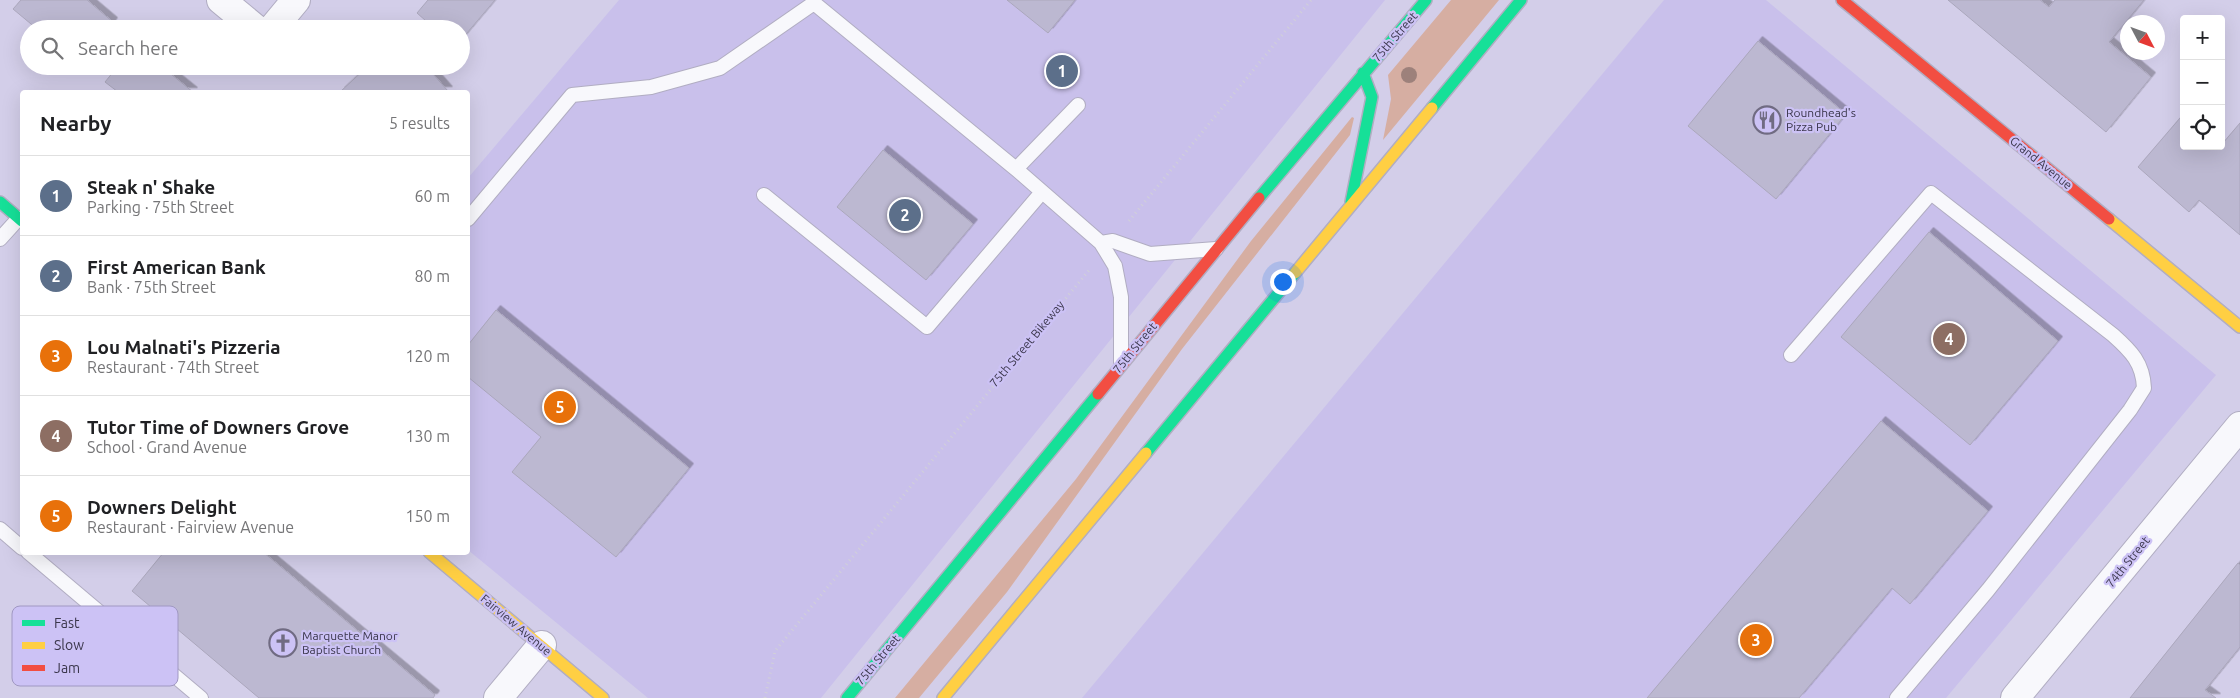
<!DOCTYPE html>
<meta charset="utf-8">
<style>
body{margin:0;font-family:Ubuntu,sans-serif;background:#f2f2f2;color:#202124}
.controls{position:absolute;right:15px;top:15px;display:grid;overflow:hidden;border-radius:5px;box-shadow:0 5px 20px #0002}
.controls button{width:45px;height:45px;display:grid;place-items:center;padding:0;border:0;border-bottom:1px solid #e0e0e0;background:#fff;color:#202124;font:25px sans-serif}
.compass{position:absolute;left:2120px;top:15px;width:45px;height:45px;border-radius:50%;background:#fff;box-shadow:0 5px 20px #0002;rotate:131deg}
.you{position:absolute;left:1282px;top:281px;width:18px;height:18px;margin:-12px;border:4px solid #fff;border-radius:50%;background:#1a73e8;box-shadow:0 0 0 8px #1a73e833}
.badge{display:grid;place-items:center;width:32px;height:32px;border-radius:50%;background:#706b82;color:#fff;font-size:16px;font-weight:700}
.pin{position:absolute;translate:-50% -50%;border:2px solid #fff;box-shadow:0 1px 5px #0006}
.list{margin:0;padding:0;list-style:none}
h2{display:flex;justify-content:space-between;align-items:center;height:65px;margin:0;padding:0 20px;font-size:21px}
h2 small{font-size:16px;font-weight:400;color:#757577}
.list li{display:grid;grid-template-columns:32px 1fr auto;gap:15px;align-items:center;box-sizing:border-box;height:80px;padding:0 20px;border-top:1px solid #e0e0e0}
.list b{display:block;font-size:19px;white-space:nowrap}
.list p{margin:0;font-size:16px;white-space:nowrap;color:#757577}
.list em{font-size:16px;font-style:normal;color:#757577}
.icon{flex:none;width:28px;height:28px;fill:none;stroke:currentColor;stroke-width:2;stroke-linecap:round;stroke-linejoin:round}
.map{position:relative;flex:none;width:2240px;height:698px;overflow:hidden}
.search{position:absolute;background:#fff;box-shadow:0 5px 20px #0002;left:20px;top:20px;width:450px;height:55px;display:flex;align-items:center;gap:12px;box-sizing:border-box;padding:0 18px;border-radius:28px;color:#757577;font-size:19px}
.panel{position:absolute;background:#fff;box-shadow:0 5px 20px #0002;left:20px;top:90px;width:450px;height:465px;border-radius:5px}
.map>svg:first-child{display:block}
</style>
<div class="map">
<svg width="2240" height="698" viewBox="0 0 2240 698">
<defs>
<filter id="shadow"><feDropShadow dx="4.5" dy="-4.5" stdDeviation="0" flood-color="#0004"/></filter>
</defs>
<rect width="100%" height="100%" fill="#d3cee9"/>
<!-- built -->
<path fill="#c9c0eb" d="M619,0H1385L821,698H648L468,550V178Z
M1664,0H1766L2216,375L1946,698H1082Z"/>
<!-- green -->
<path fill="#d6aea2" d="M1451,0H1499L1383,140L1391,99L1388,75Z
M1352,117L1354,118L1350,135L1182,349L1007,592L919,698H895L1076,479L1251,241Z"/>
<!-- building -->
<path fill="#bcb8d1" stroke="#aba7bc" filter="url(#shadow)" d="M21,0H87L113,22L108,29H37L13,9Z
M428,0H495L461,40V29H435L417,13Z
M1007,0H1075L1048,33Z
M1948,0H2040L2049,7L2055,0H2144L2109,42L2151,77L2106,132Z
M1758,41L1846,114L1776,199L1688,126Z
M118,66H161L193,92H118L105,82Z
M368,66H373L378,72L385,66L391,72L398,66H426L448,91L340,92Z
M2180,118L2184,121V146H2213L2217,150L2240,123V235L2199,200L2189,212L2138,167Z
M883,150L973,224L926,280L837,207Z
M1929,232L2058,341L1970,445L1841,337Z
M496,310L689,468L616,557L512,472L541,437L468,377V345Z
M1881,421L1988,511L1910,604L1892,588L1799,698H1647Z
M164,552H263L435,695L433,698H259L132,591Z
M2238,563L2240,565V647L2205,690L2216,698H2130Z"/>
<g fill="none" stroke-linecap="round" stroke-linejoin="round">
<!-- lane casing -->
<g stroke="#b1adc2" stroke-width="16">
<path id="lane" d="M1016,169L1078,105
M764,195L927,327L1042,192
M468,219L572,95L651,87L720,68L814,3L1016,169L1101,243L1115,266L1121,297V363
M0,239L19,218
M1101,243L1113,241L1150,254L1216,249
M1791,355L1931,193L2113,335C2131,351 2143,363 2144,388L2130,410L1988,590L1897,698
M0,529L22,548
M28,552L201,698"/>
</g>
<!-- street casing -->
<g stroke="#b1adc2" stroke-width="30">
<path id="street" d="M221,0L256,29
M272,29L296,0
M498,698L542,645
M2015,698L2240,426"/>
</g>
<!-- fast casing -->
<g stroke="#b1adc2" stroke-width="14">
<path id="fast" d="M1432,108L1521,0
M1259,198L1426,0
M0,202L22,221
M1351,202L1372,97L1363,73
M1146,453L1295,273
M847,698L1098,394"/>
</g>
<!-- slow casing -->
<g stroke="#b1adc2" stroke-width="14">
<path id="slow" d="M2109,219L2240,327
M1295,273L1432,108
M429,552L603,698
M943,698L1146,453"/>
</g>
<!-- jam casing -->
<g stroke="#b1adc2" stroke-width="14">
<path id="jam" d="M1842,0L2109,219
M1098,394L1259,198"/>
</g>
<!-- path -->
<path stroke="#d1d0d8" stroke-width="3" stroke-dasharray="1 4" stroke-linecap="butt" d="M1129,221L1311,0
M765,698L775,651L1090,269"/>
<!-- lane -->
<use href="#lane" stroke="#f8f8fc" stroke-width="14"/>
<!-- street -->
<use href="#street" stroke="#f8f8fc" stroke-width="28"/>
<!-- fast -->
<use href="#fast" stroke="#16e098" stroke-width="11"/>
<!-- slow -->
<use href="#slow" stroke="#ffcf43" stroke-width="11"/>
<!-- jam -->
<use href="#jam" stroke="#f24e42" stroke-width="11"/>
</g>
<!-- trees -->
<circle fill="#9d817b" cx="1409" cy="75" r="8"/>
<!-- icons -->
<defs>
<g id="restaurant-ring" transform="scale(1.4375)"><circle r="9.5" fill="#ccc2f5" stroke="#706b82" stroke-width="1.5"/><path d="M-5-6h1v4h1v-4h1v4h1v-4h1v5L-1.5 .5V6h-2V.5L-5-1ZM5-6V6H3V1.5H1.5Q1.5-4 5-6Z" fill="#706b82"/></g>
<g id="church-ring" transform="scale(1.4375)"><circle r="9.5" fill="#ccc2f5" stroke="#706b82" stroke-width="1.5"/><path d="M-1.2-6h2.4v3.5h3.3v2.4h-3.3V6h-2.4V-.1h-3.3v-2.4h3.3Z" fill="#706b82"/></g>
</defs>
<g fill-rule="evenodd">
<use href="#restaurant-ring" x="1767" y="120"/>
<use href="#church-ring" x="283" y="643"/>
</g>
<g text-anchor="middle" stroke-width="4.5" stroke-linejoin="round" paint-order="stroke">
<!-- street labels -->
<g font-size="12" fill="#3a364b" stroke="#ccc2f5">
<text transform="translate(1395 37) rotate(-49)" y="4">75th Street</text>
<text transform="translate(2041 163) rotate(39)" y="4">Grand Avenue</text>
<text transform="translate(1027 344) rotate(-50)" y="4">75th Street Bikeway</text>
<text transform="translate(1135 348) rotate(-51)" y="4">75th Street</text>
<text transform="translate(2128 562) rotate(-51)" y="4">74th Street</text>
<text transform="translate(516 625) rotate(40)" y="4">Fairview Avenue</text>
<text transform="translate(878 660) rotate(-50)" y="4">75th Street</text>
</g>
<!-- poi labels -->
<g font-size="12" fill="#3a364b" stroke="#ccc2f5" text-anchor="start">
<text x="1786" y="117">Roundhead's<tspan x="1786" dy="14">Pizza Pub</tspan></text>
<text x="302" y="640">Marquette Manor<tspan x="302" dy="14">Baptist Church</tspan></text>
</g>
</g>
<!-- legend -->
<rect x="12" y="606" width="166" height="80" rx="8" fill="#ccc2f5" stroke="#a098c2" stroke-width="1"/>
<rect x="22" y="620" width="23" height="6" fill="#16e098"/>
<rect x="22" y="642" width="23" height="7" fill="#ffcf43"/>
<rect x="22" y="665" width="23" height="6" fill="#f24e42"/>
<g font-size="14" fill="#3a364b">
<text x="54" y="628">Fast</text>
<text x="54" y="650">Slow</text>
<text x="54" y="673">Jam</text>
</g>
</svg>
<div class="controls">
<button>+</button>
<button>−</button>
<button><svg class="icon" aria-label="locate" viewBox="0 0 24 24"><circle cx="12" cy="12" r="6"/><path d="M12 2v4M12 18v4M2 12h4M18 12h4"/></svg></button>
</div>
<svg class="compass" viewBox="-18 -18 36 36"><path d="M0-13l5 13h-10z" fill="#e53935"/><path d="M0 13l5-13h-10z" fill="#757577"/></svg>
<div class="you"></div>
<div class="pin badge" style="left:1062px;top:71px;background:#5c6f8a">1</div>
<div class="pin badge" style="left:905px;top:215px;background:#5c6f8a">2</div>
<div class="pin badge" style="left:1756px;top:640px;background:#e8710a">3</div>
<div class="pin badge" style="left:1949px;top:339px;background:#8d6e63">4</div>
<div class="pin badge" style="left:560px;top:407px;background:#e8710a">5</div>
<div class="search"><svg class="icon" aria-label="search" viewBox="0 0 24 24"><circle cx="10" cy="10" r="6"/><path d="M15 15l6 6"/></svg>Search here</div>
<section class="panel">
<h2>Nearby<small>5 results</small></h2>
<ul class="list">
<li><span class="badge" style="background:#5c6f8a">1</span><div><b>Steak n' Shake</b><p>Parking · 75th Street</p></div><em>60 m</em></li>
<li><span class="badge" style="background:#5c6f8a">2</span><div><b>First American Bank</b><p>Bank · 75th Street</p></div><em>80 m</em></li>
<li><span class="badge" style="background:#e8710a">3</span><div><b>Lou Malnati's Pizzeria</b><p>Restaurant · 74th Street</p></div><em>120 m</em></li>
<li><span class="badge" style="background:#8d6e63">4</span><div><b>Tutor Time of Downers Grove</b><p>School · Grand Avenue</p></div><em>130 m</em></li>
<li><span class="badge" style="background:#e8710a">5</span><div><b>Downers Delight</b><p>Restaurant · Fairview Avenue</p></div><em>150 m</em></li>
</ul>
</section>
</div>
